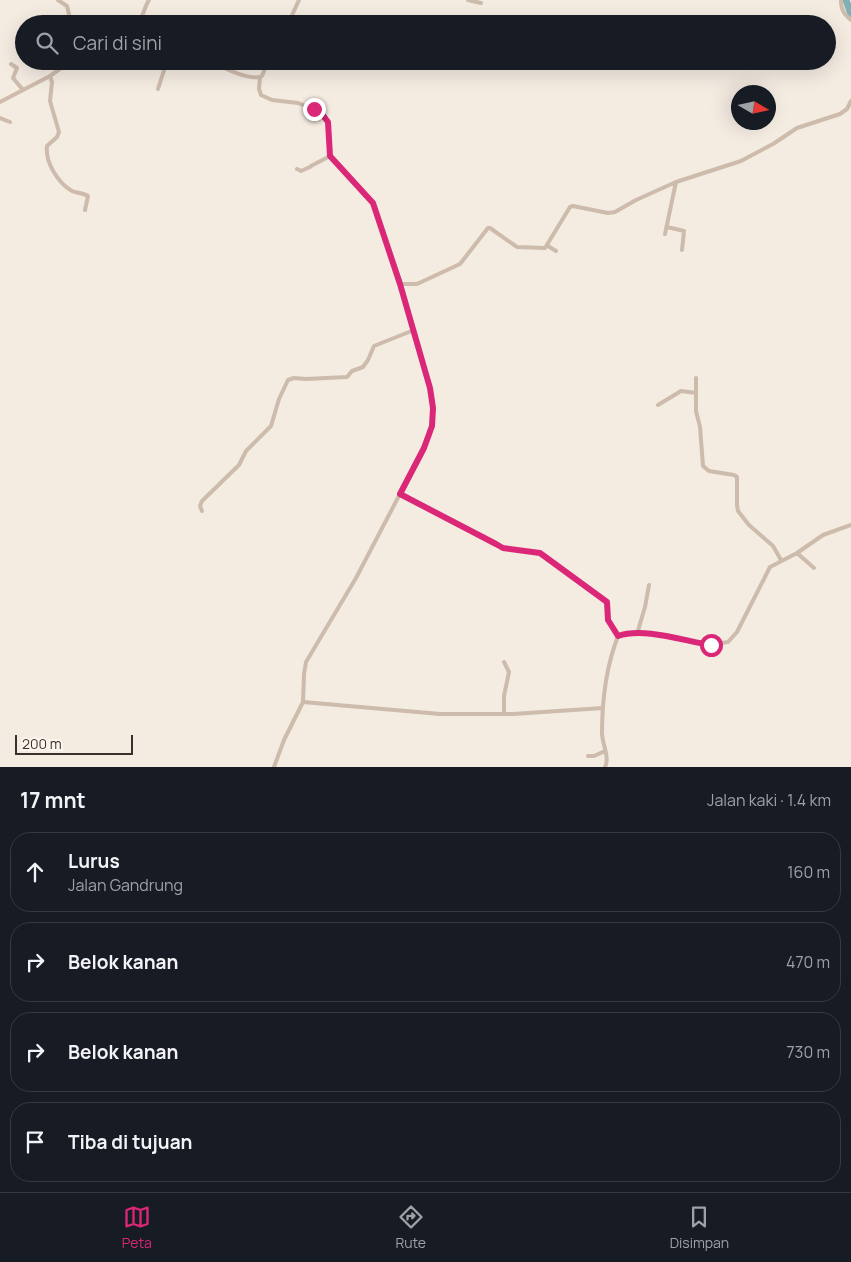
<!DOCTYPE html>
<html lang="id">
<meta charset="utf-8">
<style>
body{margin:0;font-family:Manrope,sans-serif;background:#20242c;color:#f1f3f6}
.compass{position:absolute;left:731px;top:85px;width:45px;height:45px;border-radius:50%;background:#171b24;box-shadow:0 5px 20px #0002;rotate:99deg}
.scale{position:absolute;left:15px;bottom:12px;width:118px;box-sizing:border-box;padding-left:5px;border:2px solid #3b302b;border-top:0;font-size:14px;line-height:18px;white-space:nowrap;color:#3b302b;-webkit-text-stroke:4px #fbf5ee;paint-order:stroke}
.stop{position:absolute;width:15px;height:15px;margin:-11px;border:4px solid #db2777;border-radius:50%;background:#fff}
.stop.end{background:#db2777;border-color:#fff;box-shadow:0 1px 5px #0008}
.list{margin:0;padding:0;list-style:none}
h2{display:flex;justify-content:space-between;align-items:center;height:65px;margin:0;padding:0 20px;font-size:21px}
h2 small{font-size:16px;font-weight:400;color:#9ea1a6}
.list li{display:grid;grid-template-columns:32px 1fr auto;gap:15px;align-items:center;box-sizing:border-box;height:80px;margin:0 10px 10px;padding:0 10px;border:1px solid #363941;border-radius:20px}
.list b{display:block;font-size:19px;white-space:nowrap}
.list p{margin:0;font-size:16px;white-space:nowrap;color:#9ea1a6}
.list em{font-size:16px;font-style:normal;color:#9ea1a6}
.icon{flex:none;width:28px;height:28px;fill:none;stroke:currentColor;stroke-width:2;stroke-linecap:round;stroke-linejoin:round}
.map{position:relative;flex:none;width:851px;height:767px;overflow:hidden}
.search{position:absolute;background:#171b24;box-shadow:0 5px 20px #0002;left:15px;right:15px;top:15px;height:55px;display:flex;align-items:center;gap:12px;box-sizing:border-box;padding:0 18px;border-radius:28px;color:#9ea1a6;font-size:19px}
.sheet{height:425px;background:#171b24}
nav{display:flex;justify-content:space-around;align-items:center;box-sizing:border-box;height:70px;border-top:1px solid #363941;background:#171b24;font-size:14px;color:#9ea1a6}
nav a{display:grid;justify-items:center;gap:2px}
nav .on{color:#db2777}
.map>svg:first-child{display:block}
</style>
<div class="map">
<svg width="851" height="767" viewBox="0 0 851 767">
<rect width="100%" height="100%" fill="#f4ebe1"/>
<g fill="none" stroke-linecap="round" stroke-linejoin="round">
<!-- river -->
<path stroke="#7fb0b2" stroke-width="7" d="M846,0L851,14"/>
<!-- minor -->
<path stroke="#cdbbac" stroke-width="4" d="M58,0L67,6L70,19L73,24
M468,0L481,3
M841,0C841,10 844,14 851,20
M139,24C143,16 144,8 149,0
M288,24L299,0
M210,61C222,67 250,82 262,76L268,61
M11,64L17,68L13,78L23,90
M50,76L52,82L50,101L59,132L57,137L47,146C45,162 58,183 72,191C77,193 83,193 88,196L85,210
M260,78L259,89L261,95L272,100L298,103L314,109L323,114L328,122L330,156L373,203L401,284L430,388L433,408L432,426L424,448L356,578L306,662L304,674L303,702L284,740L274,767
M158,89L167,61
M0,102L50,76L71,61
M0,118L10,122
M311,166L330,156
M297,169L301,171L310,167
M667,227L684,231L682,250
M665,234L676,182
M548,246L556,251
M401,284H417L460,264L488,228H490L517,247L545,248L570,207L573,206L608,213L615,212L636,200L676,182L741,161L773,144L797,128L840,114L847,109L851,101
M696,378V411L700,427L703,466L709,471L734,475L737,477V505L738,511L749,525L773,546L781,560
M658,405L681,391L696,393
M400,494L496,545L503,548L540,553L607,602L608,620L618,636
M202,511L200,506L202,501L239,465L246,451L271,426L279,399L288,380L294,378L306,379L347,377L352,371L363,367L368,360L374,346L414,330
M797,553L814,568
M637,634L645,607L649,585
M504,662L509,672L504,696V714
M303,702L440,714H513L603,708
M588,756H594L605,751
M605,767C610,757 602,744 602,733C602,699 606,667 618,636L626,633L659,634L711,645L728,642L737,632L770,567L797,553L823,535L851,525"/>
</g>
<g fill="none" stroke-linecap="round" stroke-linejoin="round">
<!-- route -->
<path stroke="#db2777" stroke-width="6" d="M314,109L322,114L328,122L330,156L373,203L400,284L430,388L433,408L432,426L424,448L400,494L496,544L503,548L540,553L607,602L608,620L618,636C644,627 684,641 711,645"/>
</g>
</svg>
<svg class="compass" viewBox="-18 -18 36 36"><path d="M0-13l5 13h-10z" fill="#e53935"/><path d="M0 13l5-13h-10z" fill="#9ea1a6"/></svg>
<div class="scale">200 m</div>
<div class="stop" style="left:711px;top:645px"></div>
<div class="stop end" style="left:314px;top:109px"></div>
<div class="search"><svg class="icon" aria-label="search" viewBox="0 0 24 24"><circle cx="10" cy="10" r="6"/><path d="M15 15l6 6"/></svg>Cari di sini</div>
</div>
<section class="sheet">
<h2>17 mnt<small>Jalan kaki · 1.4 km</small></h2>
<ul class="list">
<li><svg class="icon" aria-label="ahead" viewBox="0 0 24 24"><path d="M12 20V5M6 11l6-6 6 6"/></svg><div><b>Lurus</b><p>Jalan Gandrung</p></div><em>160 m</em></li>
<li><svg class="icon" aria-label="right" viewBox="0 0 24 24"><path d="M7 20v-9h11M14 6l5 5-5 5"/></svg><div><b>Belok kanan</b></div><em>470 m</em></li>
<li><svg class="icon" aria-label="right" viewBox="0 0 24 24"><path d="M7 20v-9h11M14 6l5 5-5 5"/></svg><div><b>Belok kanan</b></div><em>730 m</em></li>
<li><svg class="icon" aria-label="arrive" viewBox="0 0 24 24"><path d="M6 21V4h12l-3 4 3 4H6"/></svg><div><b>Tiba di tujuan</b></div></li>
</ul>
</section>
<nav>
<a class="on"><svg class="icon" aria-label="map" viewBox="0 0 24 24"><path d="M3 6l6-2 6 2 6-2v14l-6 2-6-2-6 2zM9 4v14M15 6v14"/></svg>Peta</a>
<a><svg class="icon" aria-label="directions" viewBox="0 0 24 24"><path d="M12 3l9 9-9 9-9-9zM9 14v-3h6M13 9l2 2-2 2"/></svg>Rute</a>
<a><svg class="icon" aria-label="saved" viewBox="0 0 24 24"><path d="M7 4h10v16l-5-4-5 4z"/></svg>Disimpan</a>
</nav>
